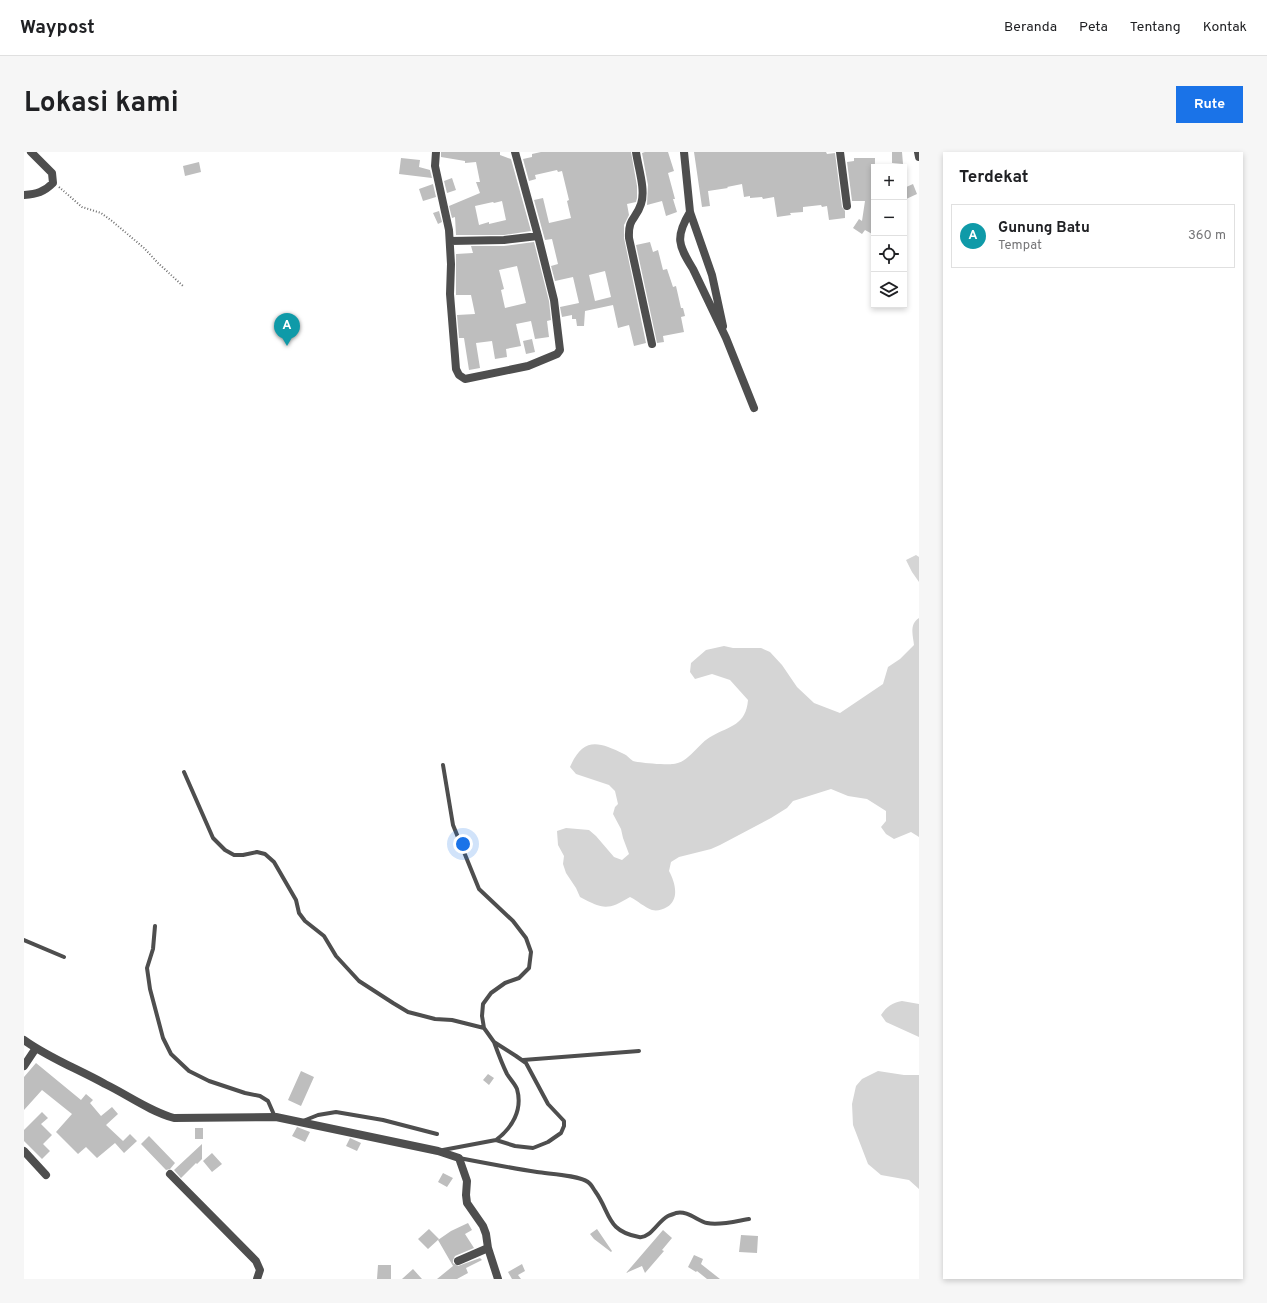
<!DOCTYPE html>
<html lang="id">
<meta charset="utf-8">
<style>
body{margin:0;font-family:Overpass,sans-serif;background:#f6f6f6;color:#202124}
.controls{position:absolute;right:12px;top:12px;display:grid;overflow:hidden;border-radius:0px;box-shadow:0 2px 6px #0003}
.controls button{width:36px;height:36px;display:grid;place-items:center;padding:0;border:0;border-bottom:1px solid #e0e0e0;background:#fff;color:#202124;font:20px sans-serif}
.you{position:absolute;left:439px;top:692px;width:14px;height:14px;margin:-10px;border:3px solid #fff;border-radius:50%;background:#1a73e8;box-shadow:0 0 0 6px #1a73e833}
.badge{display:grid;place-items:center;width:26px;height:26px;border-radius:50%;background:#1a73e8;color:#fff;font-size:13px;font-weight:700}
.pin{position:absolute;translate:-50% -33px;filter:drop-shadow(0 1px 2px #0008)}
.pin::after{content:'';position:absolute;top:21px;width:14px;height:12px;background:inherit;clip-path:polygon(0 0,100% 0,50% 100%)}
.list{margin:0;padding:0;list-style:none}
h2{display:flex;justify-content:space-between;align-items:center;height:52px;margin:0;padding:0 16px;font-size:17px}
h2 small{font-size:13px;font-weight:400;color:#757577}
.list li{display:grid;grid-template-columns:26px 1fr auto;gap:12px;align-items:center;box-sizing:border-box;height:64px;margin:0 8px 8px;padding:0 8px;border:1px solid #e0e0e0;border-radius:0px}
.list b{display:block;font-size:15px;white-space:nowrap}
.list p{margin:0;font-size:13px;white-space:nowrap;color:#757577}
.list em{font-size:13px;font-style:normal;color:#757577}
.icon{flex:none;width:22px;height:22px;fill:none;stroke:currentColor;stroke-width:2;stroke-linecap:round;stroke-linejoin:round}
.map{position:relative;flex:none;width:895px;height:1127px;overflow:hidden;border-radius:0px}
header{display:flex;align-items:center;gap:24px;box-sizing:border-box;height:56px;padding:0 20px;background:#fff;border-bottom:1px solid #e0e0e0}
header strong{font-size:19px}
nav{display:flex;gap:22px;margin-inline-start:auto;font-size:14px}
.intro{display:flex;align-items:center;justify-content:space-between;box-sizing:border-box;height:96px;padding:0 24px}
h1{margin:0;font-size:28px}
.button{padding:10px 18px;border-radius:0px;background:#1a73e8;color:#fff;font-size:14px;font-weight:700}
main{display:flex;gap:24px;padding:0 24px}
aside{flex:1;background:#fff;border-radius:0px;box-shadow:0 2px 6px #0003}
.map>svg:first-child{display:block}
</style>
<header>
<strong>Waypost</strong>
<nav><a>Beranda</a><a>Peta</a><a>Tentang</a><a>Kontak</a></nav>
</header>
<div class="intro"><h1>Lokasi kami</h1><a class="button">Rute</a></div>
<main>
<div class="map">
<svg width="895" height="1127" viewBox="0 0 895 1127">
<rect width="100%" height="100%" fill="#fff"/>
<!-- green -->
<path fill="#d5d5d5" d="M892,403L895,405V430L888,420L882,408Z
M895,466V685L887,680L870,687L862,682L857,675L862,669V659L843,647L824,644L807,637L769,649L763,656L747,666L696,693L687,697L655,705L647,710L645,719C651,730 656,747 643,755C638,758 633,759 628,758C620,755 614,749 606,745C583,759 579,757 556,745L552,736L542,721L539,712L540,704L534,693L533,679L542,676L565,678L572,684L590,705L598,708L605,702L599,686L597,677L589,662L591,655L594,652L591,639L585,633L552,622L546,615C559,585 574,589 600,602C603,603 606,607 609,609C616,611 642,613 649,612C665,611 674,591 688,584C706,574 722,573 724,548L706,528L688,522L671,527L666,520L667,511L682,498L700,494L709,496H737L746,500L758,513L773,535L790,551L816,561L859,532L864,515L876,507L890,493C889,484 885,472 895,466Z
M878,849L895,852V885L862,870L857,863C863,854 868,851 878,849Z
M854,919L880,923H895V1037L885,1028L857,1023L844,1012L829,973L828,952L832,934L838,927Z"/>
<!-- building -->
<path fill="#bebebe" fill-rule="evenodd" d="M417,0H476V3L487,7L507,79L480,83H432L431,65L428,66L425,54L456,41L452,30H456L452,10L441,11V9L417,5ZM478,49L482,68L465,72V70L455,73L451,54L469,50L470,51Z
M517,0H607L613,34V46L612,50L603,52L605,63L600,73V86L622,191L610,194L605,173L594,176L589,153L561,159L560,174H553L552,167H548V163L538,165L536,155L555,151L549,125L531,129L527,114L534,112L528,87L521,88L510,48L519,46L525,71L547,66L543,49L545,48L538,19L534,20L533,18L511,23L512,27L505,29L499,7L508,5V2ZM581,119L587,145L571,149L565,123Z
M621,0H644L650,19L644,21L651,47H649L653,60L642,64L638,49L623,53L624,33L618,1Z
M670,0H802L803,2L811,1L818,55L821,59V66L805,68L803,54L798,55L797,53L779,55V60L766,61L767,63L753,65L750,45L739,47L738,45L726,46V44L720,45L718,32L703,35L704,36L684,39L686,54L678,55Z
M868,0H878L879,12L868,11Z
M377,6L396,8L395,15L406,18L408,26L375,22Z
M830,6H851L850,83L841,78L838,82L829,76L835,67L838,69L841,49H828L823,10L830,9Z
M175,10L177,20L161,24L159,14Z
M428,26L432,38L423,41L420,29Z
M409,32L412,45L399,49L395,37Z
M889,32L893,42L880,48V36Z
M415,59L418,70L414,72L409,61Z
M510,90L525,149L527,168L523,169L525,185L511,187L507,169L492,172L497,194L482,197L483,205L471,207L468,189L452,191L456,216L445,218L440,186H435L433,163L451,162L447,143H432V102L449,101L447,94H480ZM493,114L502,151L481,156L477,138L480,137L475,118Z
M626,90L629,100L634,98L639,118L643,117L649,135L652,134L657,156H659L661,164L657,165L660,180L639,184L640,190L633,191L612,93Z
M508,187L511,200L502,202L499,189Z
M12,911L57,948L62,942L69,948L66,951L77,964L88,955L94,962L82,973L99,989L106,982L113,989L100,1001L91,991L73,1006L62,995L54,1002L32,980L48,962L18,938L0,958V925Z
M277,919L290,925L277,954L264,948Z
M464,922L470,926L465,933L459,928Z
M18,960L24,966L17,972L28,983L19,992L26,999L18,1007L0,989V978Z
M273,975L286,980L281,990L268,984Z
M171,976H179V987H171Z
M125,984L151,1011L146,1017L142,1018L117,992Z
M326,986L337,991L333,999L322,994Z
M178,992V1007L173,1012L172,1011L157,1026L150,1018Z
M188,1001L198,1012L188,1020L179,1009Z
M419,1021L429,1026L423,1035L414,1030Z
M444,1071L448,1078L441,1082L450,1096L431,1104L429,1108V1111L434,1114L456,1106L458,1108L442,1116L444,1121L433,1127H413L429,1114L414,1088L427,1079Z
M405,1077L415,1087L404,1097L394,1087Z
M573,1077L588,1099L587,1100L570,1087L566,1082Z
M639,1078L648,1086L638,1098L640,1099L621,1121L618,1114L602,1121Z
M717,1083L734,1084L733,1101L715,1100Z
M670,1103L679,1107L677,1112L696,1127H683L673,1119L672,1120L664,1115Z
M498,1112L501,1119L494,1123L497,1127H488L484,1120Z
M354,1113H367V1127H353Z
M389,1117L398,1127H378Z"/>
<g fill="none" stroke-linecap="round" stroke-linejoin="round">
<!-- path -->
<path stroke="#707070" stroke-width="2" stroke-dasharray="1 2" stroke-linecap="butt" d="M35,35L58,55L77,61L88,69L120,96L134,111L159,134"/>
<!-- lane -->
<path stroke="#4e4e4e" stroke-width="4" d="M160,620L189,686L201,698L210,703H219L233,700L241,702L250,710L272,748L275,761L281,769L300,784L312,804L335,829L369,851L384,860L411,867L428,868L460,876
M131,774L129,797L123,816L126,837L139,886L147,902L165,919L185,929L221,941L236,944L244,949L251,965
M0,788L40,805
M470,890C474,901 478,912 483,922C486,927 491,932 493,937C499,958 488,976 472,988
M499,908L615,899
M279,969L294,963L312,960L359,968L413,982
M419,998L472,988L491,994L509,996L524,990L537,981L540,974V969L524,952L502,911L492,904L470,890L460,876L458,864L459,852L467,841L481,831L495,826L505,816L507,800L502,786L489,769L455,737L429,673L419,613
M435,1006C461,1011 487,1016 513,1020C526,1022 554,1023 564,1030C567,1032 569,1036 571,1039C587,1061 582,1079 615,1085C626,1087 634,1069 644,1064C646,1063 650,1062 652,1061C663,1058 674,1069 683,1071C695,1074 713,1069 725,1067"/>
<!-- street -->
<path stroke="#4e4e4e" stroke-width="8" d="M412,0L411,14L425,78L427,112L426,142L431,204L432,217L435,223L441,227L504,214L533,202L536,198L530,148L514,84L491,0
M612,0C614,15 622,38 617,52C612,68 604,65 605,86L628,192
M660,0L666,60L688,123L699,174
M816,0L823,54
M894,0L895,5
M0,43C13,42 20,40 29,31L28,21L7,0
M666,60C651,85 654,93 669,117L702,186L730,256
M426,89L480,88L514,84
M0,888C25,906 54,917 81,932C104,943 125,959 150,966L252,965L414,999L435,1006L443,1029L442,1043L443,1051L459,1074L462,1082L464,1096L474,1127
M0,914L12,896
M0,999L22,1023
M146,1022L232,1109L236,1118L233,1127
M434,1109L464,1096"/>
</g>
</svg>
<div class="controls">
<button>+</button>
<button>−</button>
<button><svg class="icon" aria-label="locate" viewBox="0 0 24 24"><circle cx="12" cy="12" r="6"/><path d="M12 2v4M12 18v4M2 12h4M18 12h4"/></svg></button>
<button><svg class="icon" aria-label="layers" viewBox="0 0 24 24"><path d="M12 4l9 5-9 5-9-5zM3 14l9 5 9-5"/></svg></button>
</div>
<div class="you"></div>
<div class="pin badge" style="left:263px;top:194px;background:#0f9aa8">A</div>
</div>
<aside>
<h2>Terdekat<small></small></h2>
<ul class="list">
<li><span class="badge" style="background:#0f9aa8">A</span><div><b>Gunung Batu</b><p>Tempat</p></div><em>360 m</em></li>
</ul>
</aside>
</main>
